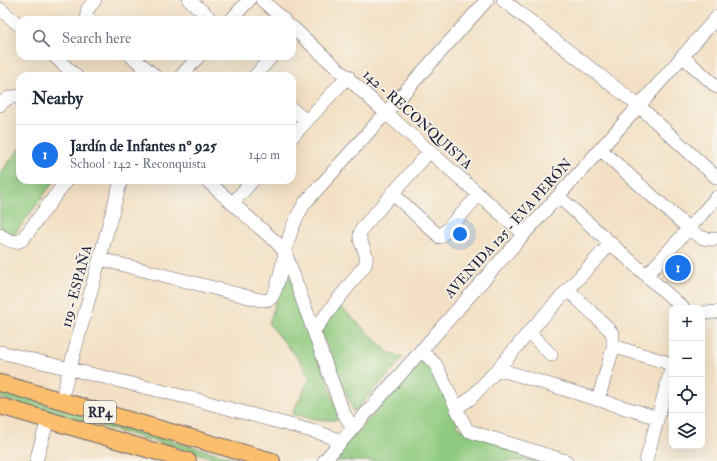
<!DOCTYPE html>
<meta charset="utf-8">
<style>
body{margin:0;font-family:"IM FELL Double Pica",serif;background:#f6f6f7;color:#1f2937}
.controls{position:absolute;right:12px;bottom:12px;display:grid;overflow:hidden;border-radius:8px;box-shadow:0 4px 16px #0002}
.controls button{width:36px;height:36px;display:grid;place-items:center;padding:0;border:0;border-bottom:1px solid #e0e1e3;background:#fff;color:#1f2937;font:20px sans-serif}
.you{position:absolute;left:460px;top:234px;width:14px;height:14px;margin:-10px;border:3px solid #fff;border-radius:50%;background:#1a73e8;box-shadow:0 0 0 6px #1a73e833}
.badge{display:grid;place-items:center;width:26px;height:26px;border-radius:50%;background:#1a73e8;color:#fff;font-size:13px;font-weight:700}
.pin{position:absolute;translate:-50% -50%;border:2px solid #fff;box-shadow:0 1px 4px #0006}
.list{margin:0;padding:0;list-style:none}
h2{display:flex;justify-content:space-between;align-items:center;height:52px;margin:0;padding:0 16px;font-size:17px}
h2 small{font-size:13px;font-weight:400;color:#747a83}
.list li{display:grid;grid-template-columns:26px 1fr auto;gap:12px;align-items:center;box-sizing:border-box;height:60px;padding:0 16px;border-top:1px solid #e0e1e3}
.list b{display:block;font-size:15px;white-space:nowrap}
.list p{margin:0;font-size:13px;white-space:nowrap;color:#747a83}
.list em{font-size:13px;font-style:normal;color:#747a83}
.icon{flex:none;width:22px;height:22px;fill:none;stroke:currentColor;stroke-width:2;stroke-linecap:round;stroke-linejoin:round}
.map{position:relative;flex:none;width:717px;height:461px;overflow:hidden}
.search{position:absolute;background:#fff;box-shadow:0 4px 16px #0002;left:16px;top:16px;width:280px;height:44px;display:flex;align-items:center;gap:10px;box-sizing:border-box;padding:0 14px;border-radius:12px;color:#747a83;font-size:15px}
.panel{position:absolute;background:#fff;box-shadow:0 4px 16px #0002;left:16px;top:72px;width:280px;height:112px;border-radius:12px}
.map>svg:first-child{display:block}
</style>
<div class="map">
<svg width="717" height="461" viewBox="0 0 717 461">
<rect width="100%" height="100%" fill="#f7f3e8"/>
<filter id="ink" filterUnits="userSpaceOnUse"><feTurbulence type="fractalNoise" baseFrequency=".025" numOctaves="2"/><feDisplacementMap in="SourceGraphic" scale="8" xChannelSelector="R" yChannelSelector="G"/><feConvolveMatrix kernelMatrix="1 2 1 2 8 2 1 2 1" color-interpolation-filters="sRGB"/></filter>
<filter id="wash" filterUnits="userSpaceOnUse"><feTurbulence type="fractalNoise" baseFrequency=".012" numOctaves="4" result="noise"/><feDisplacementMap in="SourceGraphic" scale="16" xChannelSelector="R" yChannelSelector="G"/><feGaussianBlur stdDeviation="0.9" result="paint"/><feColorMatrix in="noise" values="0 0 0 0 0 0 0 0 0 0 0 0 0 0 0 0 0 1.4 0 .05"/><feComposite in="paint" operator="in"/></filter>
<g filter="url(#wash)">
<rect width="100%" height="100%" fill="#f3e0c4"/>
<!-- green -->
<path fill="#8eca7f" stroke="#58765d" d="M20,147V180H55L13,236L0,227V174Z
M286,266L341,419C324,422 309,418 292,414L310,378L301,362L269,324Z
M340,306L389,353L403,358L354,412L321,331Z
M422,360L433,368L459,428L556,461H334L333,458Z
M0,391L243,461H225L0,398Z"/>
</g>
<g filter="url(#ink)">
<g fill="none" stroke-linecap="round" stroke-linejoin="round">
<!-- minor casing -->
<g stroke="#6b646b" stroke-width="14">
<path id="minor" d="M189,0L208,16
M262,0L284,20
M503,0L639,106L717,178
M0,9L20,26
M90,20L87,18V10L95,0
M231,20L249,0
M292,27L387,114L524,234
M54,56L76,76
M131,56L155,76
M682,56L717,87
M181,76L199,56
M255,76L272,56
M0,105C5,99 11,95 20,97
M292,109L306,121
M292,137L348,76
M600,149L689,229C700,237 702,240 717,239
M392,193L440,237L479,195
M558,196L683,308
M233,203L253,180
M0,235C8,240 13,244 22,240L67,180
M100,259L260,300C264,300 268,301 271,298C277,292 283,262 285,252L276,242L206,180
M647,275L717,197
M568,290L609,329L613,335V348L598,400
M702,313L717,312
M314,330L365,265C370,251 358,245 360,234C360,231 363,228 364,226L430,151
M529,332L551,355
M613,348L616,347L672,364
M421,350L436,365L467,430L475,433L566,461
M0,352L194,399L323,434L341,441
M498,369L529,332L611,243
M61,401L121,180
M456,408L470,399L498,369L658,418
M353,428L343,412L285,252C290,234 294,219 305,203L487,0
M36,461L48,419
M324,461L524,234L639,106L717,17
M646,461L672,366"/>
</g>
<!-- major casing -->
<g stroke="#6b646b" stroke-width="18">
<path id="major" d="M0,383L272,461
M0,406L188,461"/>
</g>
<!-- minor -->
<use href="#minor" stroke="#fff" stroke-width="13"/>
<!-- major -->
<use href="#major" stroke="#fabe6d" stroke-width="16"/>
</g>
</g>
<g text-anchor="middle" stroke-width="3.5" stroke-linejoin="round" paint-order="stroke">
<!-- shield labels -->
<rect fill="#f7f3e8" stroke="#62616f" stroke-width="1" x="84" y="401" width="32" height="22" rx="3"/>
<g font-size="13" font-weight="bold" fill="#22223b">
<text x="100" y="417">RP4</text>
</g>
<!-- street labels -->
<g font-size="14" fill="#22223b" stroke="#f7f3e8">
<text transform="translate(418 119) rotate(42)" y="5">142 - RECONQUISTA</text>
<text transform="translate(508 228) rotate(-48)" y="5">AVENIDA 125 - EVA PERÓN</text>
<text transform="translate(76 286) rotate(-75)" y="5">119 - ESPAÑA</text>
</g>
</g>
</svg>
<div class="controls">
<button>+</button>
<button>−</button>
<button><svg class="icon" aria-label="locate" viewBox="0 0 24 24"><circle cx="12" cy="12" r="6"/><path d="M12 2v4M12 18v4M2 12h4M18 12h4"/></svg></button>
<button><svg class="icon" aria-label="layers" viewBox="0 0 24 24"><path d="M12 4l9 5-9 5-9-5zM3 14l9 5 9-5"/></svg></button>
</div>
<div class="you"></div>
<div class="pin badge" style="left:678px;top:268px">1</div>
<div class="search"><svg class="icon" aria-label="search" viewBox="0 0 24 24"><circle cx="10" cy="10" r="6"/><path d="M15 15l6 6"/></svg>Search here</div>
<section class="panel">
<h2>Nearby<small></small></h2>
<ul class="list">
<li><span class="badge">1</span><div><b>Jardín de Infantes nº 925</b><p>School · 142 - Reconquista</p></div><em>140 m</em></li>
</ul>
</section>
</div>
